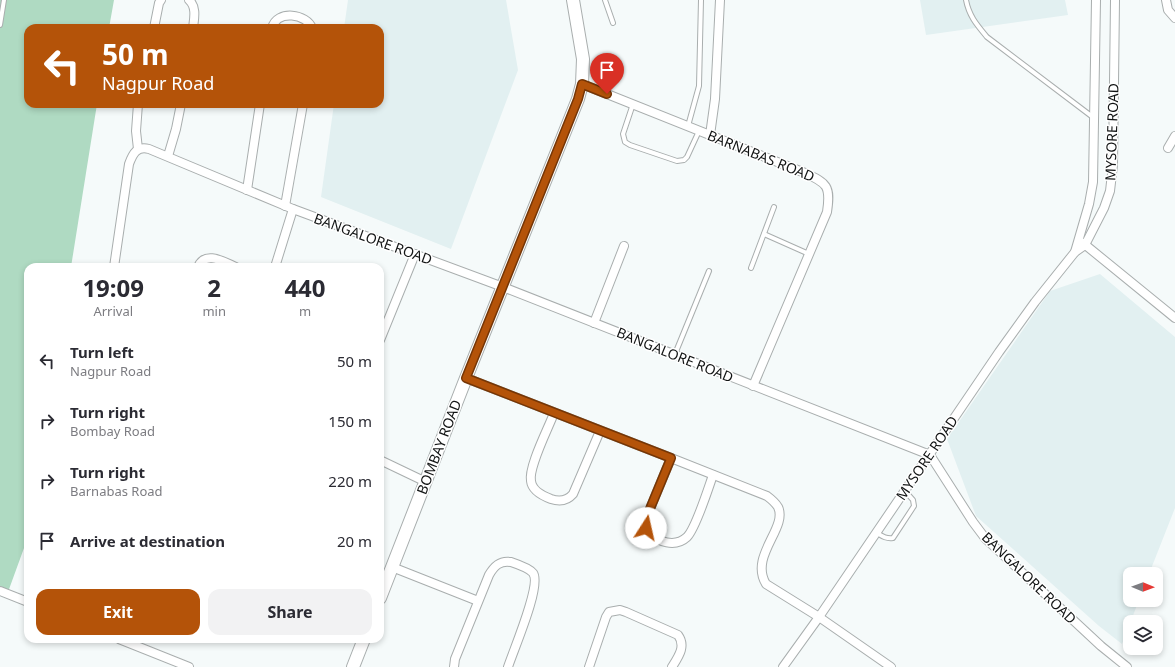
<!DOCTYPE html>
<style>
body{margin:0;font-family:"Noto Sans",sans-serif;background:#f2f2f3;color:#2b2b33;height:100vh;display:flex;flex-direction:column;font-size:15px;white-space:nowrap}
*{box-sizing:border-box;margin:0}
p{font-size:13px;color:#7c7c81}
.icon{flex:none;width:22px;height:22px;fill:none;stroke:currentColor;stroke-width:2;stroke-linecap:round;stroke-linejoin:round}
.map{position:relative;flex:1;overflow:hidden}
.sheet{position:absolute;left:24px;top:263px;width:360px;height:380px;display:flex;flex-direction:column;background:#fff;border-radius:12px;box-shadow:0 2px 6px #0003}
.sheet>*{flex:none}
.banner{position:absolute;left:24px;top:24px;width:360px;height:84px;border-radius:12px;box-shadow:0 2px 6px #0003;background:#b45309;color:#fff;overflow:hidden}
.needle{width:26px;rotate:91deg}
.buttons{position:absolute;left:1123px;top:567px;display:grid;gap:8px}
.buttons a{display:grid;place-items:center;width:40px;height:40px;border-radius:8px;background:#fff;box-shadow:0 2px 6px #0003;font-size:20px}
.pin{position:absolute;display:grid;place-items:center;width:34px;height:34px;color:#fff;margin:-41px -17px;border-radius:50% 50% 50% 0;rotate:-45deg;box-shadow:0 0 4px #0007}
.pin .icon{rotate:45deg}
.me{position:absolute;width:44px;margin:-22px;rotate:10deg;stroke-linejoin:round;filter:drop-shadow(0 0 3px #0008)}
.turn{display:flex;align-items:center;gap:14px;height:84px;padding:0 12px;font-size:18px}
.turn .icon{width:52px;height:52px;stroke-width:2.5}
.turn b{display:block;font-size:28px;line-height:34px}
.eta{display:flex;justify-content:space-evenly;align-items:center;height:68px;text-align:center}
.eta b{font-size:24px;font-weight:700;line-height:28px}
.action{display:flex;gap:8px;margin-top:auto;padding:8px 12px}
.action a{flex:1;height:46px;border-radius:12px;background:#b45309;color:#fff;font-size:16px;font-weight:700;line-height:46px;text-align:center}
.action a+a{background:#f2f2f3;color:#2b2b33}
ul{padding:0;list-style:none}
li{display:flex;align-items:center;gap:12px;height:60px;padding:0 12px}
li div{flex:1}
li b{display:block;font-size:15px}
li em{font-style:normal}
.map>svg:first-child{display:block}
.built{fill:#e2f0f1}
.green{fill:#afdac2}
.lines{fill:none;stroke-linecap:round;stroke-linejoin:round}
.lane-casing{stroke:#a9aeae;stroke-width:6}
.street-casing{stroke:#a9aeae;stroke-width:10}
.secondary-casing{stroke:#a9aeae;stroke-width:14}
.lane{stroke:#fff;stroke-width:4}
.street{stroke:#fff;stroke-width:8}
.secondary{stroke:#fff;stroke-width:12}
.route-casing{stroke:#753606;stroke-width:10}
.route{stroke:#b45309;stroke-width:7}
.labels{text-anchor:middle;stroke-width:3;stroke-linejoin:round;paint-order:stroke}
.street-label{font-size:14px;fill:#121414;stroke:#fff}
</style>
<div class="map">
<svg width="1175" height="667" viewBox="0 0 1175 667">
<rect width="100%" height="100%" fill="#f5fafa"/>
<g class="built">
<polygon points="348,0 506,0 518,70 451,249 321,197 334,104 380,104 380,28 344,28"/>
<polygon points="920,0 1065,0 1068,15 926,35"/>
<polygon points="1100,274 1175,337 1175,508 1149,574 1130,574 1130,600 1139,600 1122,644 1099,626 976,516 947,439 1050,291"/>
</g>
<polygon class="green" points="0,0 114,0 109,28 28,28 28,104 97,104 71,267 28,267 28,537 8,592 0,588"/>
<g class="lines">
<defs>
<g id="lane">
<polyline points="605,0 613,23"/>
<path d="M966 0C969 16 977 25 987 37L1094 118"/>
<polyline points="0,25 4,0"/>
<polyline points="633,104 623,134 625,142 630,145 677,161 684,160 687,157 699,131"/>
<polyline points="688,126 699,86 701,0"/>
<polyline points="764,234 809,254"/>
<polyline points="751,268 774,207"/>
<polyline points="675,354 709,271"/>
<path d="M877 533C882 536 886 539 893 538L914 506 913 500 905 491"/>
</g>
<g id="street">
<path d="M189 0C197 7 194 19 193 28"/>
<polyline points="1166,0 1168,10 1175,18"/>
<polyline points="154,28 159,3 161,0"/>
<path d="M272 28C277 9 307 14 312 28"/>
<path d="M582 84 805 173C827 183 831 186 827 212L753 386"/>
<polyline points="138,104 136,131 138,149"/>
<polyline points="710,135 715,99 720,0"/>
<polyline points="1168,148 1175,136"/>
<polyline points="168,156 176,129 181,104"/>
<polyline points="247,190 260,104"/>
<polyline points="285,206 303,104"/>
<polyline points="1083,243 1175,318"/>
<polyline points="1075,252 1089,204 1093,182 1096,0"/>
<path d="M114 267 129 164C133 153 137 146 149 149L293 209 503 287 930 455 973 522 985 538 1101 646 1127 667"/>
<path d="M198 267C205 250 224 262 236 267"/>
<polyline points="275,267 293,209"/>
<polyline points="594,323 624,246"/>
<polyline points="380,340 415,254"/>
<path d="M466 378 671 458 767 496C771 499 775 502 778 507 788 528 749 556 766 584L819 617 891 667"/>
<path d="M554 413C549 427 528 467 531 481 532 490 543 496 551 499 560 502 567 501 573 494L600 431"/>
<path d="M671 458 647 516 646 522 648 532C658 542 675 548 687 537 696 528 708 489 713 475"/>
<polyline points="380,460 426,482"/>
<polyline points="392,567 478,601"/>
<polyline points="0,591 28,602"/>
<polyline points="119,639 189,667"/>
<path d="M454 667 455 659 489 575C494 566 500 560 511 562 517 564 529 568 533 573 542 585 513 651 508 667"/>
<path d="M589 667 606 617 609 612 620 610 626 612 678 635C686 646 679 656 672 667"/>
<polyline points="783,667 819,617 999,352 1035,302 1075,252 1085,245 1104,208 1110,191 1113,165 1115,0"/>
</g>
<g id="secondary">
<polyline points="380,598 466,378 578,99 582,84 583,59 573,0"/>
<polyline points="353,667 364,639"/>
</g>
</defs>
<use href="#lane" class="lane-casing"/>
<use href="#street" class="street-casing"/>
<use href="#secondary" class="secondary-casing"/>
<use href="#lane" class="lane"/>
<use href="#street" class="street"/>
<use href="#secondary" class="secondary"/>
</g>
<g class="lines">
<defs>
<polyline id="route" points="607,94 582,84 578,99 466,378 671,458 647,516 646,528"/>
</defs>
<use href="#route" class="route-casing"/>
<use href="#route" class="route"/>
</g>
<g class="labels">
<g class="street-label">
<text transform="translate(1112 132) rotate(-88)" y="5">MYSORE ROAD</text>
<text transform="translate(761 156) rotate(22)" y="5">BARNABAS ROAD</text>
<text transform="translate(373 239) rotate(20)" y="5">BANGALORE ROAD</text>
<text transform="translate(675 355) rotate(22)" y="5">BANGALORE ROAD</text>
<text transform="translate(439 447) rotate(-69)" y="5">BOMBAY ROAD</text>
<text transform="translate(927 458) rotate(-56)" y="5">MYSORE ROAD</text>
<text transform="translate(1029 578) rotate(44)" y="5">BANGALORE ROAD</text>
</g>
</g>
</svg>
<div class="buttons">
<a><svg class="needle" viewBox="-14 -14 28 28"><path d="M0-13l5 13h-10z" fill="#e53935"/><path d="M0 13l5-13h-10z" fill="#7c7c81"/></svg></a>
<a><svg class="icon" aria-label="layers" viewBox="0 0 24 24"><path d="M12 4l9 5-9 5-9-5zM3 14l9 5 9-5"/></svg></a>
</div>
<div class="pin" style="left:607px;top:94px;background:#d93025"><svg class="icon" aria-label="arrive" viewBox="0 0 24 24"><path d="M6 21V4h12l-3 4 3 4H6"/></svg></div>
<svg class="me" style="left:646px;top:528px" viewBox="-20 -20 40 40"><circle r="19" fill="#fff"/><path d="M0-13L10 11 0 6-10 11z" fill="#b45309"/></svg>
<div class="banner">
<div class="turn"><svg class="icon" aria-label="left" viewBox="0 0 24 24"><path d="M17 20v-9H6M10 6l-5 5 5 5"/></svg><div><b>50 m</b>Nagpur Road</div></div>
</div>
<section class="sheet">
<div class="eta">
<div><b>19:09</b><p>Arrival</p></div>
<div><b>2</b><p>min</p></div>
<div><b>440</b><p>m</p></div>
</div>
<ul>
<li><svg class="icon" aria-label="left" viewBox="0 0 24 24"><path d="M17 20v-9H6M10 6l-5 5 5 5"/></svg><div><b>Turn left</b><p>Nagpur Road</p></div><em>50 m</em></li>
<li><svg class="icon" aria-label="right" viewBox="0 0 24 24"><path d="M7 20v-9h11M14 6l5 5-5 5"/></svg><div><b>Turn right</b><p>Bombay Road</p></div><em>150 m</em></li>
<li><svg class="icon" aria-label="right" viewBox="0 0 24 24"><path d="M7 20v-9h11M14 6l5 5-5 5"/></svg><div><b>Turn right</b><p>Barnabas Road</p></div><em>220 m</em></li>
<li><svg class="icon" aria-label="arrive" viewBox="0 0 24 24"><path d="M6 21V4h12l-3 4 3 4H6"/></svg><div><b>Arrive at destination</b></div><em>20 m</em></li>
</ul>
<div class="action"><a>Exit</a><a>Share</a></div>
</section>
</div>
